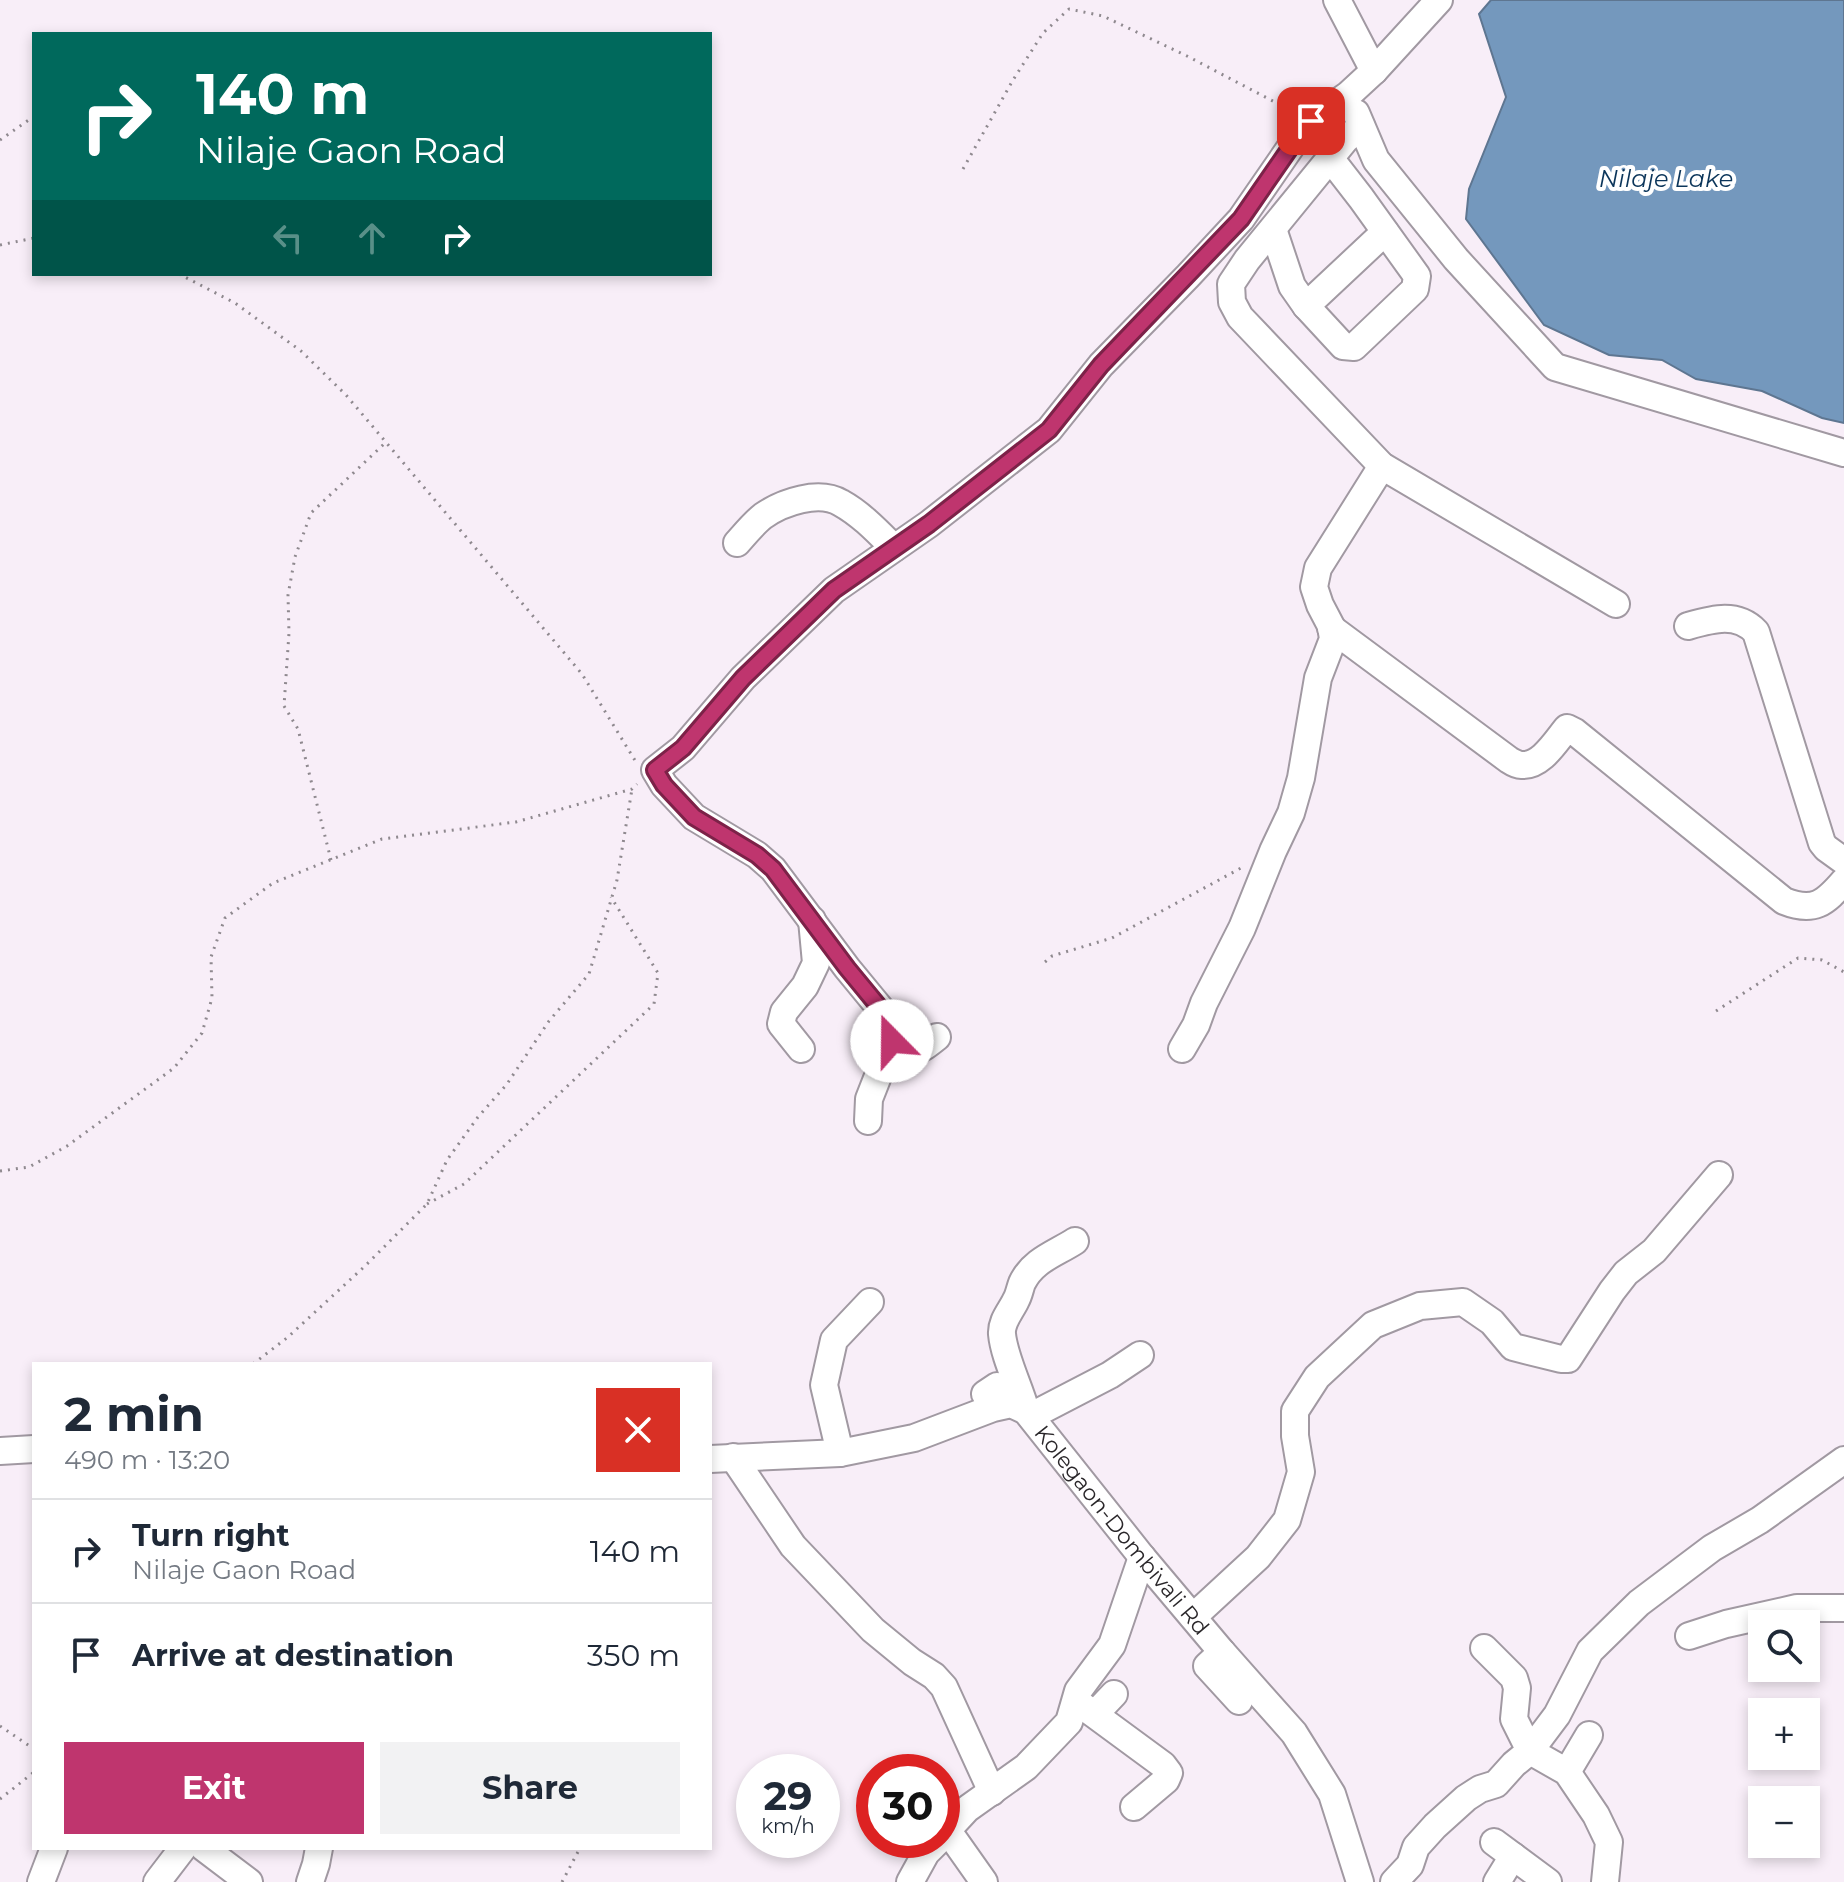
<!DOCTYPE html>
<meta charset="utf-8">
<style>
body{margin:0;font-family:Montserrat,sans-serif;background:#f2f2f3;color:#1f2937;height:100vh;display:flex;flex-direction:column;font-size:30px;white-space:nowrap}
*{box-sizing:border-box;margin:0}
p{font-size:26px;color:#747a83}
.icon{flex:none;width:44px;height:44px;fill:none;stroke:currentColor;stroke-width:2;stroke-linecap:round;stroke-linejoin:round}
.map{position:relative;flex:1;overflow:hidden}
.side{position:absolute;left:32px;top:1362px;width:680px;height:488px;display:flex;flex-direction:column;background:#fff;border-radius:0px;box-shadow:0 4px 12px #0003}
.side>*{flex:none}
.banner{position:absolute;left:32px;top:32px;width:680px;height:244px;border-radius:0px;box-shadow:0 4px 12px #0003;background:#00695c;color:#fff;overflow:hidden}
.tools{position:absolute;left:1748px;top:1610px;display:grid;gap:16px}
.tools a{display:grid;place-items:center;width:72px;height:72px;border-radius:0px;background:#fff;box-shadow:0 4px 12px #0003;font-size:40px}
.speed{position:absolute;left:736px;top:1754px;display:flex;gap:16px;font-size:40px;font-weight:700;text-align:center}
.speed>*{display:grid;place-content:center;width:104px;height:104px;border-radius:50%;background:#fff;box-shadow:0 4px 12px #0003;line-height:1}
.speed small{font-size:20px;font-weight:400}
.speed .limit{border:12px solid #d22;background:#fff;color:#111}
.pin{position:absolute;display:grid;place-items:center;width:68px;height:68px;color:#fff;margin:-34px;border-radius:16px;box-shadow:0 4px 12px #0006}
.me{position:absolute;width:88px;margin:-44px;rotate:338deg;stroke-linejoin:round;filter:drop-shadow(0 0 6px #0008)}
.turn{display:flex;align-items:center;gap:28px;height:168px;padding:0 32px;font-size:36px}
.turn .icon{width:104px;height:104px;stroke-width:2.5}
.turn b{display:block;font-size:56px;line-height:68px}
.lanes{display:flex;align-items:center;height:76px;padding:0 32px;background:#0003;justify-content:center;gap:40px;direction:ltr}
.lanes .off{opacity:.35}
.round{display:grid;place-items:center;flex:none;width:84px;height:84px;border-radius:0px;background:#f2f2f3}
.overview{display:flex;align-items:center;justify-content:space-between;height:136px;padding:0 32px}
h1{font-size:48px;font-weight:700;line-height:60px}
.button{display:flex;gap:16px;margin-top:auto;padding:16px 32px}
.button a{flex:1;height:92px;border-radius:0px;background:#bf356e;color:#fff;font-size:32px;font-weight:700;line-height:92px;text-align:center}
.button a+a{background:#f2f2f3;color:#1f2937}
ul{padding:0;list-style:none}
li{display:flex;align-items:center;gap:24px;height:104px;padding:0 32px;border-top:2px solid #e0e1e3}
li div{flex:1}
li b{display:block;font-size:30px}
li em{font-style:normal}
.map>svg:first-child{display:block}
.water{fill:#7498bd;stroke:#5e7691;stroke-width:2}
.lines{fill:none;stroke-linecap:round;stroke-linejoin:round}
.minor-casing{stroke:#a199a2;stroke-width:30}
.path{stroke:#8f898f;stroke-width:3;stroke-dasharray:2 6;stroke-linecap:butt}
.minor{stroke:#fff;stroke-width:26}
.route-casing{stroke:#7c2248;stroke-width:20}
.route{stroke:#bf356e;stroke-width:14}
.labels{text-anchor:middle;stroke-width:8;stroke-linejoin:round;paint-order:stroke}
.street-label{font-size:22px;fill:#2a272a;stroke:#fff}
.water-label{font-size:24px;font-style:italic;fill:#0b355a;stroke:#fff}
</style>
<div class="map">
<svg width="1844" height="1882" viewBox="0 0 1844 1882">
<rect width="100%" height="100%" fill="#f8eef8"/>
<polygon class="water" points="1491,0 1844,0 1844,423 1822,418 1762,391 1696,379 1662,360 1609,355 1544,325 1466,219 1469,189 1506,97 1479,14"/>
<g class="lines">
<defs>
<g id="minor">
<polyline points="1337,0 1374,71"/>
<polyline points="1356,113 1376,160 1456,259 1555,367 1844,453"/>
<polyline points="1361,126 1345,140 1247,260 1231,284 1232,302 1240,317 1382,466 1616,604"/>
<polyline points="1273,229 1292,286 1306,306 1343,346 1354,347 1415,289 1417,276 1361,198 1330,158"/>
<polyline points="1306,306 1385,232"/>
<path d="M737 543C745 534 754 523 763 516 783 502 819 490 841 503 861 514 878 532 894 548"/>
<path d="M1688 626C1713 619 1737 612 1756 632L1822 843 1826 848 1844 861"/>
<path d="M1331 628 1509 760C1512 762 1518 765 1521 765 1541 767 1556 741 1567 728L1575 732 1784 901C1814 913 1825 903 1844 881"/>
<path d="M892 1041C914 1055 917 1053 937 1037"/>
<polyline points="801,1049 781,1024 784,1012 805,986 816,963 812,920"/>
<polyline points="1182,1049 1196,1025 1204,1003 1242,928 1273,851 1291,813 1301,778 1318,678 1333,639 1331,626 1320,605 1314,587 1318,568 1382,466"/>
<polyline points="868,1121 869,1099 880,1071 892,1051 889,1019 847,968 773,869 757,855 694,817 664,785 655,770 683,748 743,678 834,590 929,524 1049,430 1101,365 1188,276 1241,219 1299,135 1311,121 1348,95 1374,71 1439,0"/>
<polyline points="985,1394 997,1386 1002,1387 1011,1404"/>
<path d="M1026 1411C1020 1388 1004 1357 1002 1334 1001 1321 1011 1311 1016 1300 1019 1295 1020 1288 1022 1283 1033 1260 1055 1254 1075 1241"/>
<polyline points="1031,1416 1110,1375 1140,1355"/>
<polyline points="0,1451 34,1449"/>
<polyline points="840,1453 824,1385 834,1340 870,1302"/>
<polyline points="733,1457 793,1546 873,1630 912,1662 934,1676 944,1687 992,1792"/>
<path id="s1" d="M710 1459 840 1453 914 1438 993 1408 1011 1404 1026 1411 1142 1557 1222 1652 1294 1733 1332 1794 1360 1882"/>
<polyline points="1193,1617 1258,1557 1287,1520 1301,1472 1295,1436 1295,1411 1317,1377 1373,1325 1420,1306 1463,1302 1492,1322 1513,1347 1561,1359 1568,1359 1612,1291 1626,1273 1654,1251 1719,1175"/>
<polyline points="1689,1636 1726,1624 1797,1608 1844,1608"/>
<polyline points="1222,1652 1207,1666 1239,1701"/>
<polyline points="1076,1701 1163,1765 1169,1773 1166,1780 1134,1807"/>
<polyline points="1095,1714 1114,1694"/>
<polyline points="1567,1772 1589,1735"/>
<polyline points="948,1831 984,1882"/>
<polyline points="942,1836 967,1809 1026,1767 1069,1722 1078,1691 1112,1645 1142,1557"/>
<polyline points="1494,1842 1548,1882"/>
<polyline points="204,1848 249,1882"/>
<polyline points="41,1882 54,1848"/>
<polyline points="157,1882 183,1848"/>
<polyline points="310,1882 316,1864 319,1848"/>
<polyline points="910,1882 926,1853 939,1840"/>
<polyline points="1394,1882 1410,1865 1416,1847 1435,1826 1466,1798 1480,1789 1496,1784 1514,1764 1530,1751 1514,1719 1517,1688 1514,1678 1484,1648"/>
<polyline points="1497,1882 1513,1856"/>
<polyline points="1605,1882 1609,1842 1596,1815 1567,1772 1530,1751 1557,1715 1590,1651 1639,1603 1712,1548 1760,1520 1844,1460"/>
</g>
</defs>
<use href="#minor" class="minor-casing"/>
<g class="path">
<polyline points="0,140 33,117"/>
<polyline points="963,169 1013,80 1043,33 1069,9 1103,16 1187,56 1290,110"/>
<polyline points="0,245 34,238"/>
<polyline points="179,274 235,303 301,351 346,395 582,674 636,762"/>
<polyline points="331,860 298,729 284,706 289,633 288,595 295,557 311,513 385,443"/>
<polyline points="1045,962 1052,956 1112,938 1241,868"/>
<polyline points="1716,1011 1798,958 1822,960 1844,972"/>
<polyline points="0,1171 29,1167 67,1146 174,1068 202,1033 212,998 211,957 225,918 273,883 382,839 516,822 632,789 637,784"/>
<polyline points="427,1204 464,1184 654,1004 658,973 611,897"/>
<polyline points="253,1364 288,1337 365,1266 427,1204 447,1160 478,1117 507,1084 549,1021 589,974 617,880 632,789"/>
<polyline points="0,1726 34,1749"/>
<polyline points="0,1799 34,1772"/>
<polyline points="562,1882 580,1848"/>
</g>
<use href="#minor" class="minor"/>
</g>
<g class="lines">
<defs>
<polyline id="route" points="892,1041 889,1019 847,968 773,869 757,855 694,817 664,785 655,770 683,748 743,678 834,590 929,524 1049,430 1101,365 1241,219 1299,135 1311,121"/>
</defs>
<use href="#route" class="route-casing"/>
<use href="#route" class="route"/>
</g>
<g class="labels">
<g class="street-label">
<text dy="8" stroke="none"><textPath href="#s1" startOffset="478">Kolegaon-Dombivali Rd</textPath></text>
</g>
<g class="water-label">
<text x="1666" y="187">Nilaje Lake</text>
</g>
</g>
</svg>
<div class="tools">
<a><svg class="icon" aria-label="search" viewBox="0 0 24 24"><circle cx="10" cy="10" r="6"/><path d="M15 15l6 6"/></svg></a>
<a>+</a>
<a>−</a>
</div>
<div class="speed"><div>29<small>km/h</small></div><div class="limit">30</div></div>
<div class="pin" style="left:1311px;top:121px;background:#d93025"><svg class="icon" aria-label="arrive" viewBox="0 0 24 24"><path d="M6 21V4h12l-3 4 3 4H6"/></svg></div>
<svg class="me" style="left:892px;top:1041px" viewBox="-20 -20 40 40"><circle r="19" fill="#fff"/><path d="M0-13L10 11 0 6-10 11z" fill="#bf356e"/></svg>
<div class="banner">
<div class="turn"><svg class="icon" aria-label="right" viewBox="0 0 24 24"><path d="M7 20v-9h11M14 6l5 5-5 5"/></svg><div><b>140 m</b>Nilaje Gaon Road</div></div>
<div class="lanes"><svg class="icon off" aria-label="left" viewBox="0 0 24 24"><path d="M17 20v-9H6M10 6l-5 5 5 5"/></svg><svg class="icon off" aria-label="ahead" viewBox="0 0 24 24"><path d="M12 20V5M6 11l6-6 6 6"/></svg><svg class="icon" aria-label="right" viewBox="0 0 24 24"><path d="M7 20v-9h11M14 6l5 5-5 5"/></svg></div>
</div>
<section class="side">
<div class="overview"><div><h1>2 min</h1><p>490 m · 13:20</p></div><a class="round" style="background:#d93025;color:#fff"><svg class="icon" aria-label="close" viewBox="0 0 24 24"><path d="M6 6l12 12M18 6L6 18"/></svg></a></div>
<ul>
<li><svg class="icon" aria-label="right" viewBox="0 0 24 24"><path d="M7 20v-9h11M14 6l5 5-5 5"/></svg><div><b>Turn right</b><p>Nilaje Gaon Road</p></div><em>140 m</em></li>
<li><svg class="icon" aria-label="arrive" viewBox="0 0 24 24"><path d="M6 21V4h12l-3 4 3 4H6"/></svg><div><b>Arrive at destination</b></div><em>350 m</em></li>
</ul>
<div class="button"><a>Exit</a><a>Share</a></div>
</section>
</div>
